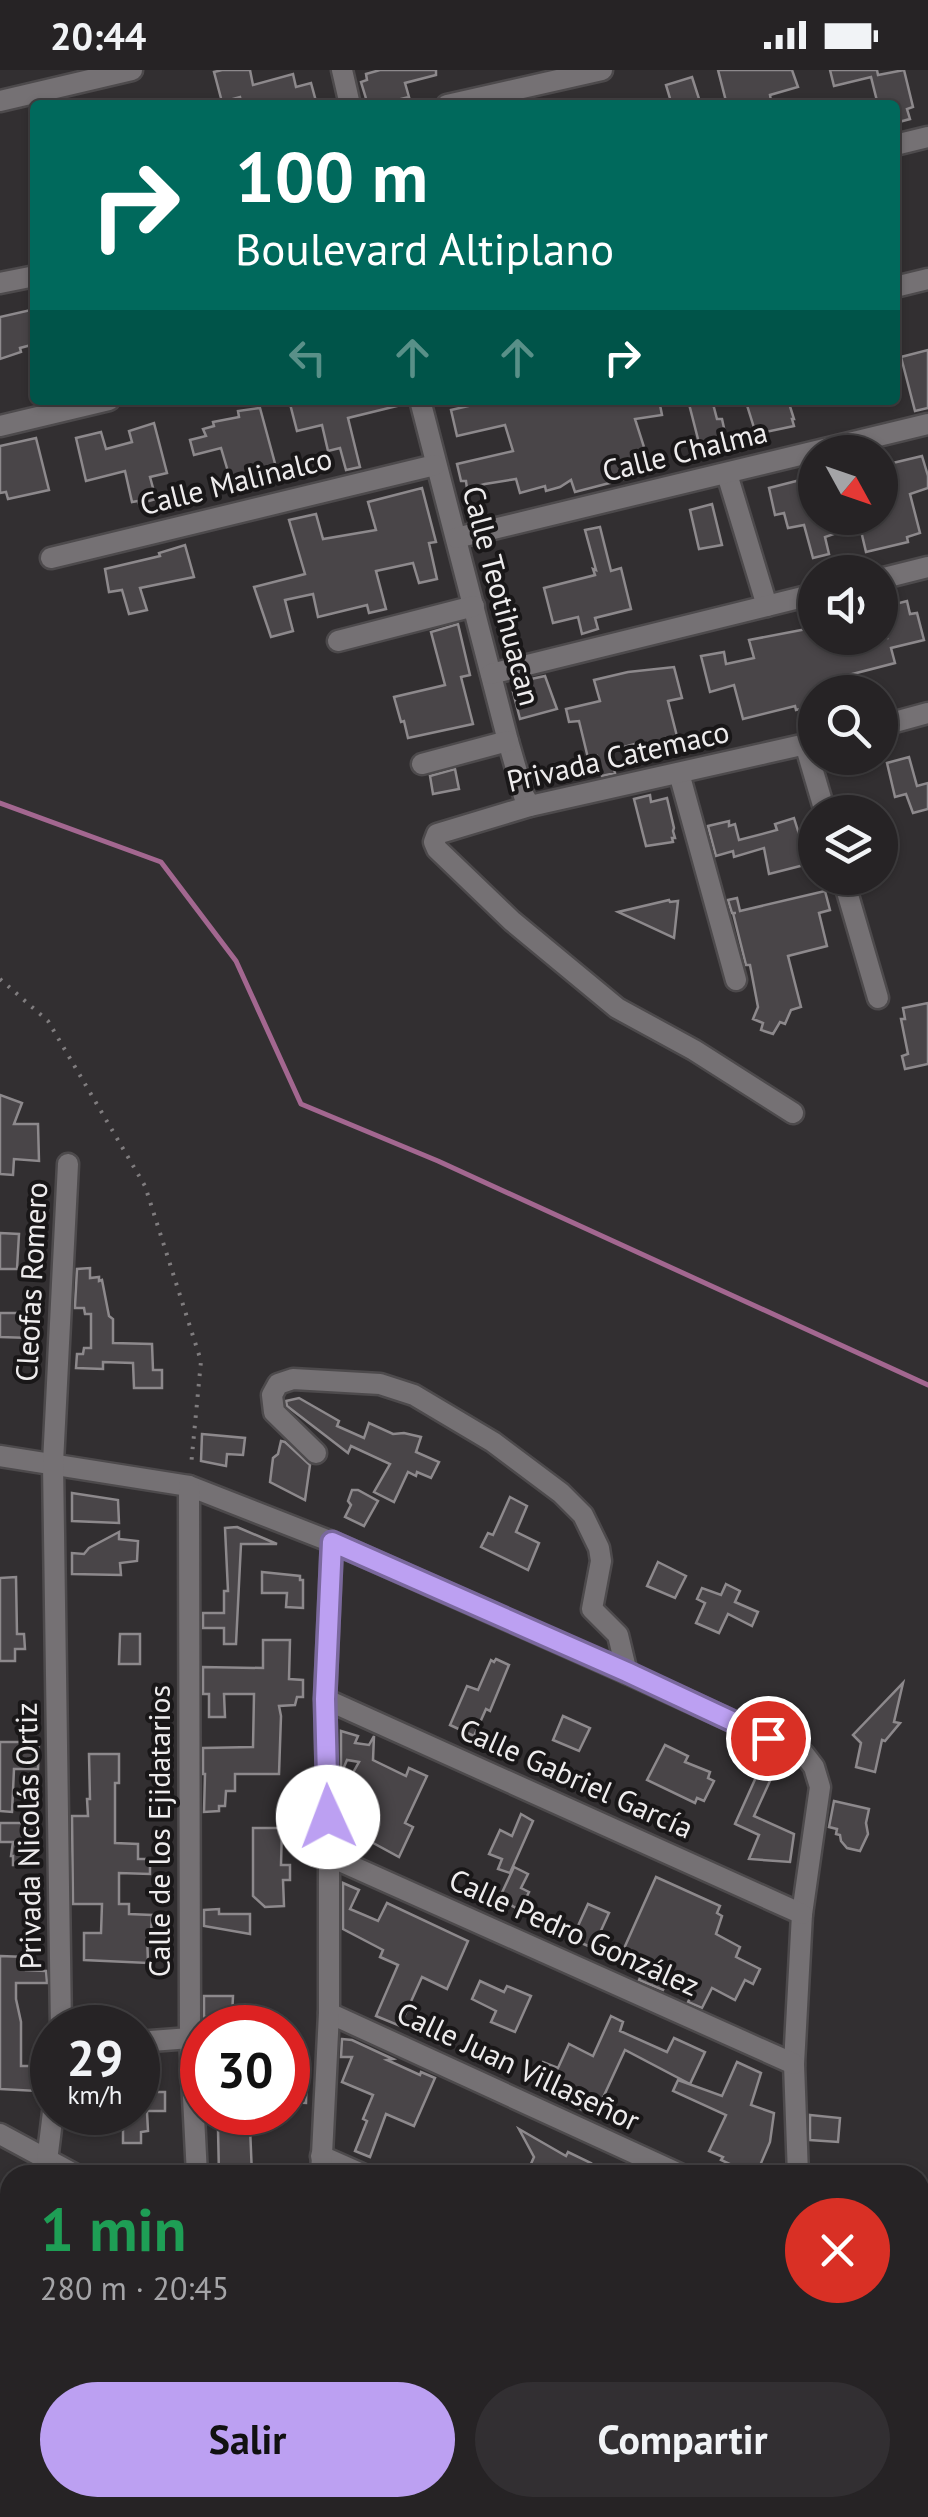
<!DOCTYPE html>
<html lang="es">
<meta charset="utf-8">
<style>
body{margin:0;font-family:"PT Sans",sans-serif;background:#322f32;color:#f1f3f6;height:100vh;display:flex;flex-direction:column;font-size:38px;white-space:nowrap}
*{box-sizing:border-box;margin:0}
p{font-size:32px;color:#a4a4a7}
.icon{flex:none;width:55px;height:55px;fill:none;stroke:currentColor;stroke-width:2;stroke-linecap:round;stroke-linejoin:round}
.map{position:relative;flex:1;overflow:hidden}
.panel{position:absolute;left:0px;top:2095px;width:930px;height:352px;display:flex;flex-direction:column;background:#262325;border-radius:30px 30px 0 0;box-shadow:0 2px 8px #0004,0 0 0 2px #424042}
.panel>*{flex:none}
.guide{position:absolute;left:30px;top:30px;width:870px;height:305px;border-radius:10px;box-shadow:0 2px 8px #0004,0 0 0 2px #424042;background:#00695c;color:#fff;overflow:hidden}
.needle{width:65px;rotate:130deg}
.fabs{position:absolute;left:798px;top:365px;display:grid;gap:20px}
.fabs a{display:grid;place-items:center;width:100px;height:100px;border-radius:50%;background:#262325;box-shadow:0 2px 8px #0004,0 0 0 2px #424042;font-size:50px}
.speed{position:absolute;left:30px;top:1935px;display:flex;gap:20px;font-size:50px;font-weight:700;text-align:center}
.speed>*{display:grid;place-content:center;width:130px;height:130px;border-radius:50%;background:#262325;box-shadow:0 2px 8px #0004,0 0 0 2px #424042;line-height:1}
.speed small{font-size:25px;font-weight:400}
.speed .limit{border:15px solid #d22;background:#fff;color:#111}
.pin{position:absolute;display:grid;place-items:center;width:85px;height:85px;color:#fff;margin:-42px;border:5px solid #fff;border-radius:50%;box-shadow:0 2px 10px #0007}
.me{position:absolute;width:110px;margin:-55px;rotate:358deg;stroke-linejoin:round;filter:drop-shadow(0 0 8px #0008)}
.turn{display:flex;align-items:center;gap:35px;height:210px;padding:0 40px;font-size:45px}
.turn .icon{width:130px;height:130px;stroke-width:2.5}
.turn b{display:block;font-size:70px;line-height:85px}
.lanes{display:flex;align-items:center;height:95px;padding:0 40px;background:#0003;justify-content:center;gap:50px;direction:ltr}
.lanes .off{opacity:.35}
.round{display:grid;place-items:center;flex:none;width:105px;height:105px;border-radius:52px;background:#322f32}
.headline{display:flex;align-items:center;justify-content:space-between;height:170px;padding:0 40px}
h1{font-size:60px;font-weight:600;line-height:75px;color:#1e9e55}
.action{display:flex;gap:20px;margin-top:auto;padding:20px 40px}
.action a{flex:1;height:115px;border-radius:60px;background:#bca0f2;color:#111;font-size:40px;font-weight:600;line-height:115px;text-align:center}
.action a+a{background:#322f32;color:#f1f3f6}
.status{display:flex;justify-content:space-between;align-items:center;height:70px;padding:0 50px;background:#262325;direction:ltr}
.status svg{height:28px;fill:currentColor}
.map>svg:first-child{display:block}
.lines{fill:none;stroke-linecap:round;stroke-linejoin:round}
.stream{stroke:#a36790;stroke-width:5}
.building{fill:#494548;stroke:#8d898c;stroke-width:2.5}
.minor-casing{stroke:#4d4a4c;stroke-width:25}
.path{stroke:#807d7f;stroke-width:4;stroke-dasharray:2.5 8;stroke-linecap:butt}
.minor{stroke:#757174;stroke-width:20}
.route-casing{stroke:#7a689d;stroke-width:25}
.route{stroke:#bca0f2;stroke-width:18}
.labels{text-anchor:middle;stroke-width:8;stroke-linejoin:round;paint-order:stroke}
.street-label{font-size:30px;fill:#eeeced;stroke:#191718}
</style>
<div class="status"><b>20:44</b><svg viewBox="0 0 49 12"><path d="M0 12V9h3v3zM5 12V6h3v6zM10 12V3h3v9zM15 12V0h3v12zM26 1h20v11H26zM47 4h2v5h-2z"/></svg></div>
<div class="map">
<svg width="928" height="2447" viewBox="0 0 928 2447">
<rect width="100%" height="100%" fill="#322f31"/>
<g class="lines">
<g class="stream">
<polyline points="0,733 161,792 236,891 301,1034 438,1091 928,1315"/>
<polyline points="0,2358 10,2360"/>
<polyline points="233,2438 256,2447"/>
</g>
</g>
<g class="building">
<polygon points="222,0 250,0 253,15 293,4 296,17 311,13 317,35 242,35 240,27 222,32 214,2"/>
<polygon points="380,0 436,0 436,5 405,13 409,27 377,35 368,35 361,12 367,10 366,4"/>
<polygon points="718,0 792,0 798,17 770,25 771,31 756,35 755,31 727,35"/>
<polygon points="830,0 877,0 878,5 904,0 913,37 907,39 910,49 895,53 895,35 878,35 871,7 834,16"/>
<polygon points="692,7 701,35 672,35 666,15"/>
<polygon points="35,239 35,274 20,278 21,282 0,289 0,247"/>
<polygon points="928,280 928,338 915,341 901,287"/>
<polygon points="289,330 401,330 401,335 348,348 360,397 346,400 340,378 328,381 322,355 297,361"/>
<polygon points="494,330 659,330 662,345 635,349 652,402 575,422 571,410 560,417 546,421 545,416 520,423 516,409 485,414 467,419 466,411 461,411 457,394 513,381 505,355 457,366 451,340"/>
<polygon points="688,330 712,330 717,349 722,349 726,367 721,368 725,378 708,382 704,372 699,373"/>
<polygon points="757,330 788,330 794,349 792,349 794,356 756,364 746,332"/>
<polygon points="260,338 280,412 255,419 253,413 246,415 241,412 232,415 221,378 194,385 190,370 206,366 203,359 214,356 213,352 239,347 238,341"/>
<polygon points="154,353 167,403 150,407 156,429 139,434 138,431 132,432 125,401 86,411 76,368 101,362 106,379 132,372 129,361"/>
<polygon points="36,368 49,420 8,429 6,422 0,423 0,376"/>
<polygon points="922,386 928,406 928,418 910,424 920,463 907,467 908,472 866,482 858,448 880,448 880,441 884,440 880,425 880,396"/>
<polygon points="804,409 812,431 815,430 815,448 818,448 820,451 830,449 834,464 825,467 829,484 813,488 804,455 788,458 784,443 775,445 769,418"/>
<polygon points="422,418 436,472 429,473 437,509 419,513 413,493 376,501 386,539 369,543 367,535 318,547 313,524 285,530 293,561 271,567 254,517 305,504 289,450 316,444 323,469 376,460 368,432"/>
<polygon points="712,434 722,475 699,479 690,440"/>
<polygon points="600,457 611,501 621,498 631,539 595,548 598,559 582,564 578,547 553,553 544,518 595,505 593,499 596,500 585,460"/>
<polygon points="185,475 194,507 140,518 147,540 129,544 122,520 109,522 105,499 160,486 159,483"/>
<polygon points="907,531 910,544 917,543 924,570 891,578 895,593 841,607 842,611 816,617 818,622 815,622 815,635 796,640 795,636 743,649 734,615 710,622 701,586 724,582 726,594 754,588 749,570 812,558 815,568 887,568 880,538"/>
<polygon points="458,554 470,605 461,607 473,654 408,668 404,651 401,652 394,627 445,615 431,562"/>
<polygon points="674,597 682,628 668,631 681,682 643,691 638,673 609,681 615,703 602,706 597,686 588,688 579,651 569,652 566,639 600,631 594,610 628,602"/>
<polygon points="545,606 557,639 520,649 513,622 518,620 517,612"/>
<polygon points="909,687 917,716 928,713 928,739 913,743 906,724 895,727 887,693"/>
<polygon points="455,699 459,719 433,724 430,706"/>
<polygon points="650,725 651,732 667,728 674,758 673,761 675,768 672,768 673,772 646,776 634,729"/>
<polygon points="794,748 804,780 808,779 812,793 769,804 764,778 734,787 733,781 716,786 708,756 729,751 729,756 735,754 739,770 777,760 775,754"/>
<polygon points="825,821 830,840 819,843 827,876 788,886 801,937 791,940 785,954 780,952 773,964 761,960 763,953 753,949 758,937 750,895 746,895 733,843 736,843 732,843 728,830 737,828 740,841"/>
<polygon points="669,830 670,832 678,831 674,868 618,842"/>
<polygon points="928,933 928,994 905,999 902,986 908,984 901,949 905,949 903,938"/>
<polygon points="0,1025 22,1033 14,1054 38,1054 39,1091 14,1089 13,1105 0,1104"/>
<polygon points="0,1163 19,1164 17,1199 0,1199"/>
<polygon points="90,1198 90,1208 99,1207 99,1211 102,1210 109,1246 113,1249 113,1273 152,1274 153,1300 162,1300 162,1318 134,1318 133,1293 103,1292 103,1299 76,1298 77,1284 83,1284 84,1278 91,1278 91,1244 85,1244 84,1238 75,1238 75,1236 77,1199"/>
<polygon points="0,1243 30,1243 30,1268 0,1267"/>
<polygon points="299,1328 339,1351 337,1356 364,1368 369,1353 393,1364 404,1363 421,1367 416,1382 439,1392 431,1408 417,1402 416,1406 408,1402 394,1432 374,1422 390,1394 351,1376 348,1383 287,1336 286,1331"/>
<polygon points="202,1364 245,1368 243,1385 227,1384 226,1396 201,1391"/>
<polygon points="281,1371 285,1372 310,1395 305,1430 270,1412 273,1388 278,1384"/>
<polygon points="352,1420 358,1420 378,1431 364,1456 345,1447 351,1435 348,1431"/>
<polygon points="72,1423 118,1430 119,1453 72,1451"/>
<polygon points="510,1427 527,1436 516,1462 539,1473 528,1500 481,1477 488,1463 493,1465"/>
<polygon points="237,1457 277,1474 241,1474 236,1574 224,1574 224,1558 203,1558 203,1543 224,1543 224,1521 228,1521 225,1458"/>
<polygon points="119,1462 119,1469 138,1471 137,1491 120,1493 121,1505 72,1504 72,1483 84,1484 89,1478"/>
<polygon points="658,1492 686,1506 675,1528 647,1516"/>
<polygon points="262,1502 300,1506 300,1510 303,1510 303,1538 286,1537 287,1523 262,1523"/>
<polygon points="16,1507 17,1564 24,1564 25,1579 15,1579 15,1591 0,1591 0,1508"/>
<polygon points="726,1514 740,1521 735,1532 758,1542 752,1556 728,1544 719,1563 696,1553 705,1533 697,1529 702,1518 721,1525"/>
<polygon points="120,1564 140,1564 140,1594 119,1594"/>
<polygon points="263,1570 290,1570 289,1609 303,1610 303,1627 297,1627 295,1635 279,1636 281,1646 279,1704 235,1704 235,1721 226,1721 225,1736 219,1736 219,1741 204,1742 205,1704 203,1704 203,1678 253,1677 254,1624 224,1624 225,1647 209,1647 209,1624 203,1624 203,1597 263,1598"/>
<polygon points="496,1589 509,1595 490,1641 486,1639 474,1666 450,1655 467,1616 478,1620 491,1590 494,1592"/>
<polygon points="903,1613 894,1652 900,1653 885,1671 882,1670 875,1702 856,1697 861,1673 853,1665"/>
<polygon points="563,1646 590,1658 579,1681 553,1670"/>
<polygon points="341,1661 358,1666 355,1673 369,1675 374,1666 373,1690 406,1706 409,1698 427,1706 405,1753 413,1757 399,1787 342,1756 341,1724 359,1692 347,1690 341,1704"/>
<polygon points="0,1672 39,1672 38,1699 14,1699 12,1742 0,1741"/>
<polygon points="665,1675 688,1686 685,1692 710,1702 708,1708 714,1711 704,1731 697,1728 695,1733 647,1710"/>
<polygon points="89,1684 119,1684 119,1713 115,1713 115,1773 138,1774 138,1789 150,1789 150,1804 119,1803 119,1834 129,1834 129,1844 152,1845 151,1863 147,1863 148,1893 84,1890 84,1863 101,1863 102,1834 73,1834 72,1746 88,1746 87,1729 90,1729"/>
<polygon points="761,1696 774,1702 754,1746 794,1764 790,1792 749,1789 759,1765 735,1754"/>
<polygon points="834,1731 869,1739 866,1753 868,1764 860,1781 847,1778 841,1771 840,1765 836,1764 837,1759 829,1757"/>
<polygon points="521,1744 533,1751 510,1803 498,1799 502,1789 489,1784 500,1760 512,1766"/>
<polygon points="0,1753 36,1753 34,1796 13,1795 13,1786 11,1786 13,1772 0,1772"/>
<polygon points="253,1758 282,1758 281,1795 290,1795 290,1810 283,1810 284,1836 265,1837 253,1826"/>
<polygon points="514,1797 528,1804 521,1818 529,1822 520,1840 499,1829"/>
<polygon points="656,1807 720,1836 717,1843 722,1846 716,1864 740,1877 736,1887 760,1899 753,1914 745,1910 735,1930 712,1918 702,1938 688,1932 696,1915 671,1903 663,1920 639,1910 646,1894 622,1883"/>
<polygon points="343,1813 359,1820 350,1839 378,1851 387,1833 468,1871 447,1919 422,1907 400,1956 376,1946 398,1895 380,1887 383,1880 343,1859"/>
<polygon points="588,1834 609,1843 593,1878 572,1869"/>
<polygon points="219,1839 219,1844 250,1844 250,1864 204,1856 204,1840"/>
<polygon points="0,1886 26,1887 26,1900 46,1901 47,1913 16,1913 16,1929 21,1952 21,1996 37,1996 37,2021 0,2019"/>
<polygon points="480,1911 504,1922 507,1916 531,1926 515,1962 491,1952 496,1941 472,1929"/>
<polygon points="204,1926 233,1926 232,1947 204,1947"/>
<polygon points="611,1946 623,1952 620,1961 667,1982 674,1968 705,1982 690,2014 625,1980 601,2032 590,2027 584,2041 533,2015 543,1992 558,1998 569,1974 593,1986"/>
<polygon points="342,1969 352,1970 393,1989 387,1990 420,2005 421,2002 435,2008 414,2056 386,2044 370,2087 355,2081 367,2051 363,2049 373,2025 342,2012 352,1987 341,1987"/>
<polygon points="737,1992 761,2003 751,2035 774,2043 770,2072 756,2105 739,2105 727,2100 730,2094 721,2090 723,2087 709,2081 726,2045 673,2021 678,2010 722,2026"/>
<polygon points="307,1999 306,2033 288,2032 288,2000"/>
<rect x="138" y="2022" width="27" height="19"/>
<polygon points="131,2042 147,2042 148,2061 141,2062 141,2073 123,2073 123,2046 131,2046"/>
<polygon points="810,2045 840,2048 838,2072 810,2070"/>
<polygon points="232,2057 250,2057 252,2105 219,2105 218,2059"/>
<polygon points="519,2059 566,2086 568,2082 591,2093 586,2105 526,2105 534,2087"/>
</g>
<g class="lines">
<defs>
<g id="minor">
<polyline points="342,0 350,35"/>
<polyline points="0,31 132,0"/>
<polyline points="447,35 602,0"/>
<polyline points="895,75 928,67"/>
<polyline points="0,213 35,206"/>
<polyline points="895,217 928,209"/>
<polyline points="420,330 508,671 524,726 530,736"/>
<polyline points="0,356 109,330"/>
<polyline points="727,404 767,536"/>
<polyline points="456,468 928,354"/>
<polyline points="51,488 435,395"/>
<polyline points="880,509 928,497"/>
<polyline points="338,571 474,536"/>
<polyline points="491,604 815,524"/>
<polyline points="880,656 928,643"/>
<polyline points="805,674 825,742"/>
<polyline points="422,694 508,671"/>
<polyline points="679,703 736,910"/>
<polyline points="843,808 878,928"/>
<polyline points="793,1043 694,980 617,938 512,851 437,779 434,772 437,764 530,736 815,672"/>
<polyline points="316,1383 274,1342 272,1325 278,1314 293,1309 380,1314 414,1325 493,1372 561,1423 583,1445 599,1478 601,1491 592,1539 618,1565 627,1603"/>
<polyline points="0,1386 189,1416 332,1472 627,1603 804,1684 814,1697 820,1717 802,1844 794,1994 798,2105"/>
<polyline points="189,1416 190,1968 197,2105"/>
<polyline points="325,1629 802,1844"/>
<polyline points="329,1786 794,1994"/>
<polyline points="329,1943 682,2105"/>
<polyline points="61,1958 53,1393 68,1094"/>
<polyline points="138,1972 190,1968"/>
<polyline points="0,2064 76,2105"/>
<polyline points="321,2086 364,2105"/>
<polyline points="47,2091 53,2042"/>
<polyline points="321,2105 329,1943 329,1786 325,1629 332,1472"/>
<polyline points="751,2438 762,2443 778,2442 783,2438"/>
</g>
</defs>
<use href="#minor" class="minor-casing"/>
<polyline class="path" points="0,909 48,951 145,1116 201,1291 191,1396"/>
<use href="#minor" class="minor"/>
</g>
<g class="lines">
<defs>
<polyline id="route" points="328,1747 325,1629 332,1472 627,1602 768,1668"/>
</defs>
<use href="#route" class="route-casing"/>
<use href="#route" class="route"/>
</g>
<g class="labels">
<g class="street-label">
<text transform="translate(685 382) rotate(-14)" y="10">Calle Chalma</text>
<text transform="translate(236 412) rotate(-14)" y="10">Calle Malinalco</text>
<text transform="translate(501 526) rotate(75)" y="10">Calle Teotihuacan</text>
<text transform="translate(618 687) rotate(-13)" y="10">Privada Catemaco</text>
<text transform="translate(32 1212) rotate(-87)" y="10">Cleofas Romero</text>
<text transform="translate(576 1709) rotate(24)" y="10">Calle Gabriel García</text>
<text transform="translate(160 1761) rotate(-90)" y="10">Calle de los Ejidatarios</text>
<text transform="translate(29 1766) rotate(-91)" y="10">Privada Nicolás Ortiz</text>
<text transform="translate(574 1863) rotate(24)" y="10">Calle Pedro González</text>
<text transform="translate(518 1997) rotate(25)" y="10">Calle Juan Villaseñor</text>
</g>
</g>
</svg>
<div class="fabs">
<a><svg class="needle" viewBox="-14 -14 28 28"><path d="M0-13l5 13h-10z" fill="#e53935"/><path d="M0 13l5-13h-10z" fill="#a4a4a7"/></svg></a>
<a><svg class="icon" aria-label="sound" viewBox="0 0 24 24"><path d="M4 9h4l5-4v14l-5-4H4zM17 9q2 3 0 6"/></svg></a>
<a><svg class="icon" aria-label="search" viewBox="0 0 24 24"><circle cx="10" cy="10" r="6"/><path d="M15 15l6 6"/></svg></a>
<a><svg class="icon" aria-label="layers" viewBox="0 0 24 24"><path d="M12 4l9 5-9 5-9-5zM3 14l9 5 9-5"/></svg></a>
</div>
<div class="speed"><div>29<small>km/h</small></div><div class="limit">30</div></div>
<div class="pin" style="left:768px;top:1668px;background:#d93025"><svg class="icon" aria-label="arrive" viewBox="0 0 24 24"><path d="M6 21V4h12l-3 4 3 4H6"/></svg></div>
<svg class="me" style="left:328px;top:1747px" viewBox="-20 -20 40 40"><circle r="19" fill="#fff"/><path d="M0-13L10 11 0 6-10 11z" fill="#bca0f2"/></svg>
<div class="guide">
<div class="turn"><svg class="icon" aria-label="right" viewBox="0 0 24 24"><path d="M7 20v-9h11M14 6l5 5-5 5"/></svg><div><b>100 m</b>Boulevard Altiplano</div></div>
<div class="lanes"><svg class="icon off" aria-label="left" viewBox="0 0 24 24"><path d="M17 20v-9H6M10 6l-5 5 5 5"/></svg><svg class="icon off" aria-label="ahead" viewBox="0 0 24 24"><path d="M12 20V5M6 11l6-6 6 6"/></svg><svg class="icon off" aria-label="ahead" viewBox="0 0 24 24"><path d="M12 20V5M6 11l6-6 6 6"/></svg><svg class="icon" aria-label="right" viewBox="0 0 24 24"><path d="M7 20v-9h11M14 6l5 5-5 5"/></svg></div>
</div>
<section class="panel">
<div class="headline"><div><h1>1 min</h1><p>280 m · 20:45</p></div><a class="round" style="background:#d93025;color:#fff"><svg class="icon" aria-label="close" viewBox="0 0 24 24"><path d="M6 6l12 12M18 6L6 18"/></svg></a></div>
<div class="action"><a>Salir</a><a>Compartir</a></div>
</section>
</div>
